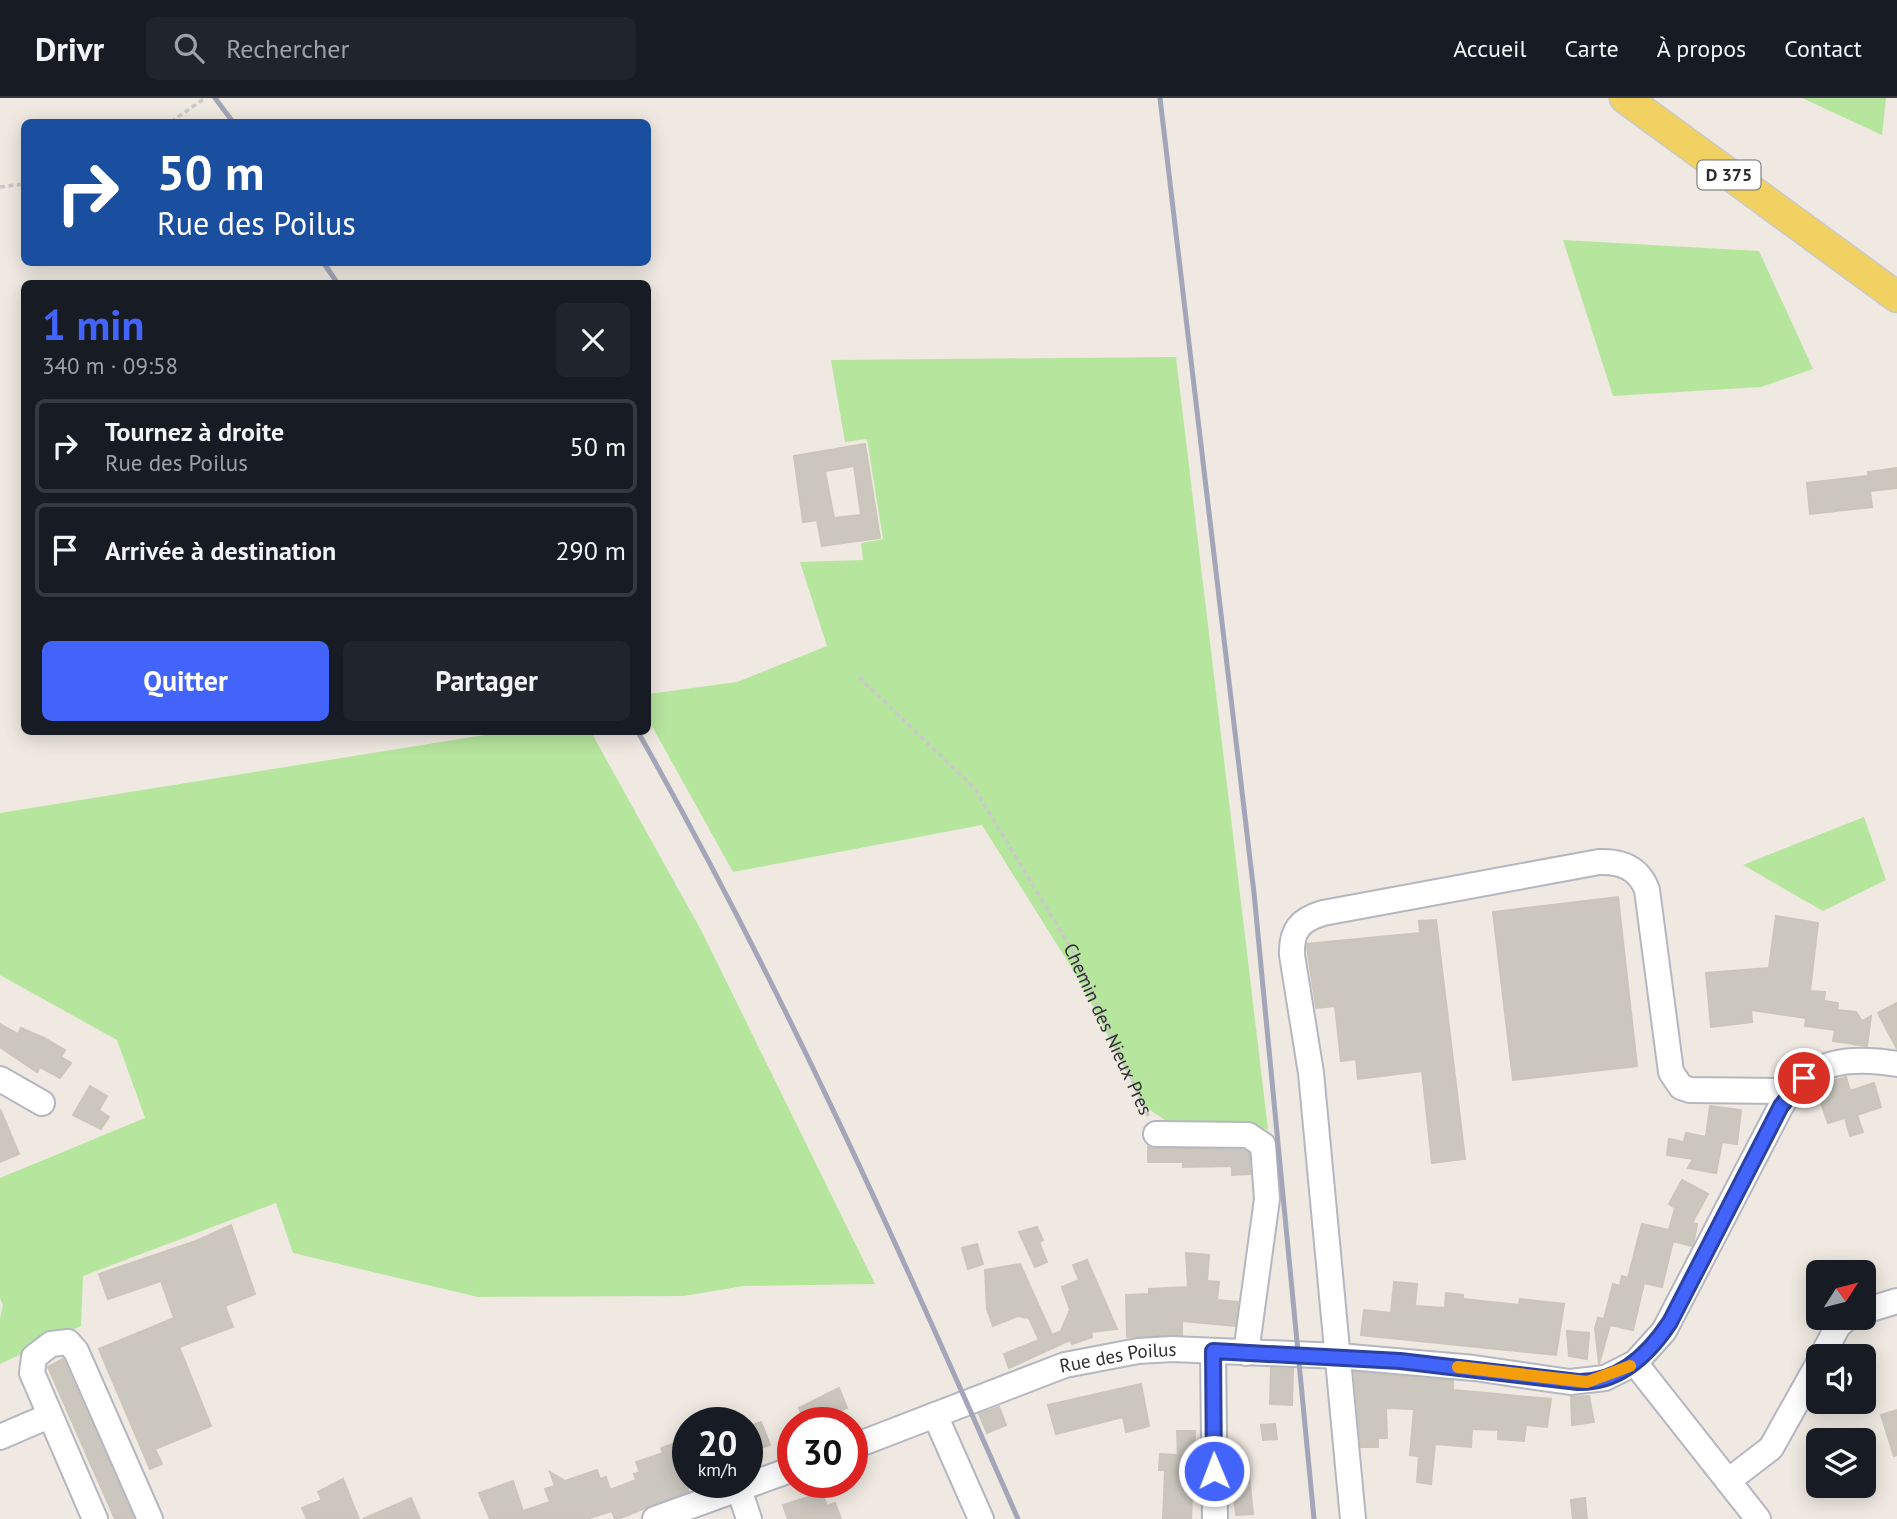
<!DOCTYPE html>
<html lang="fr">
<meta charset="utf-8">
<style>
body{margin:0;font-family:"PT Sans",sans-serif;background:#20242c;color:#f1f3f6;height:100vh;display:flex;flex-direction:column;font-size:26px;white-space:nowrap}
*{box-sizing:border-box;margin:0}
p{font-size:23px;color:#9ea1a6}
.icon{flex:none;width:38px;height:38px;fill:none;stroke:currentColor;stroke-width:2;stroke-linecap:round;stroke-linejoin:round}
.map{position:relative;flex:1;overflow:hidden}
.details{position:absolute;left:21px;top:182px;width:630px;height:455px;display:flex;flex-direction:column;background:#171b24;border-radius:10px;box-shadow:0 4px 18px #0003}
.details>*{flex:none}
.top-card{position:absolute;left:21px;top:21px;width:630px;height:147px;border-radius:10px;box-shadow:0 4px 18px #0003;background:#1a4fa0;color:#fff;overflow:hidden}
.needle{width:46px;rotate:54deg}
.fabs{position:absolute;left:1806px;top:1162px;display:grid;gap:14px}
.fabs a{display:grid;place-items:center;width:70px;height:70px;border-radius:10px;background:#171b24;box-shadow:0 4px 18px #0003;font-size:35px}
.speed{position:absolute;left:672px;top:1309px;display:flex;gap:14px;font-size:35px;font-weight:700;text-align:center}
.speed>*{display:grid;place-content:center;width:91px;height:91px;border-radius:50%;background:#171b24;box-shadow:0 4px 18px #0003;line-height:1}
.speed small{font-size:18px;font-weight:400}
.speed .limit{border:10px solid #d22;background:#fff;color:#111}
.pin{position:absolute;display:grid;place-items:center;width:60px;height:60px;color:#fff;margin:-30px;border:4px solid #fff;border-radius:50%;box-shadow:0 2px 7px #0007}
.me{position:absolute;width:77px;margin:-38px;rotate:359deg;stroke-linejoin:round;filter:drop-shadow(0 0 5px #0008)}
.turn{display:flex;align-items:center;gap:24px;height:147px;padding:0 21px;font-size:32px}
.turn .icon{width:91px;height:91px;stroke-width:2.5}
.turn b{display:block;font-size:49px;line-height:60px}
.round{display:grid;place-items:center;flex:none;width:74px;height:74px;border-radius:10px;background:#20242c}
.head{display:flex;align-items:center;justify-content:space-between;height:119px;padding:0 21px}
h1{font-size:42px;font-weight:700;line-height:52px;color:#4264fb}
.action{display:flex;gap:14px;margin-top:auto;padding:14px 21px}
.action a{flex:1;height:80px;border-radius:10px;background:#4264fb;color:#fff;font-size:28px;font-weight:700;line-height:80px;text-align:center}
.action a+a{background:#20242c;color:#f1f3f6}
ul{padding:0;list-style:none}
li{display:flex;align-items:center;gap:21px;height:94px;margin:0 14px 10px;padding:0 7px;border:4px solid #363941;border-radius:10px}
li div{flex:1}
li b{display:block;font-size:26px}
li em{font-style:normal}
header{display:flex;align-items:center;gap:42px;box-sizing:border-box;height:98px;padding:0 35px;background:#171b24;border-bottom:2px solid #363941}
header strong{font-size:33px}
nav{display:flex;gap:38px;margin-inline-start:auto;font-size:24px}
.search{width:490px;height:63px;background:#20242c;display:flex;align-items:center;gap:18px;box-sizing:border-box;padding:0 24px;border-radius:10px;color:#9ea1a6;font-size:26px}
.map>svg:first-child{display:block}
.green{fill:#b6e59e}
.building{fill:#cbc7bf;stroke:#cbc5ba;stroke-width:2;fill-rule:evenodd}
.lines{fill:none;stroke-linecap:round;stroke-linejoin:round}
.minor-casing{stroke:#b4b7c1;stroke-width:28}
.major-casing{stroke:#c9c9c9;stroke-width:33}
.path{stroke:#c9c9c9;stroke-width:3.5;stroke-dasharray:5 3.5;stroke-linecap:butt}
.minor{stroke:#fff;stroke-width:24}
.major{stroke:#f2d163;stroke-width:30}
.rail{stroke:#a3a6b8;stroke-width:5}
.route-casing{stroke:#2b41a3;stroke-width:18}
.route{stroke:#4264fb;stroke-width:12}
.slow{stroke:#f59e0b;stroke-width:12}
.labels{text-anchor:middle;stroke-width:6;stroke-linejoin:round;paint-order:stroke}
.shield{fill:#fff;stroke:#6d6d6d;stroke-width:2}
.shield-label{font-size:18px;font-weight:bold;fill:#2e2e2e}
.street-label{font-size:19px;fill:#2e2e2e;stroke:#fff}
</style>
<header>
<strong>Drivr</strong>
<div class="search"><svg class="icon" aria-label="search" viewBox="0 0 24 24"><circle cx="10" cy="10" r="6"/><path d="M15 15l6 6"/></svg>Rechercher</div>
<nav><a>Accueil</a><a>Carte</a><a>À propos</a><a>Contact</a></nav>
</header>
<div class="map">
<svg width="1897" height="1421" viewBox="0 0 1897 1421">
<rect width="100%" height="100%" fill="#efe9e1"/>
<g class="green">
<polygon points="1802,0 1886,0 1882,37"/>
<polygon points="1563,142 1759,153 1813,271 1761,289 1613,298"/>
<polygon points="1176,259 1268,1031 1168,1024 1144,1008 1078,880 982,727 733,774 648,621 648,596 737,584 827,548 800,464 863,462 861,445 883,441 867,341 845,344 831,262"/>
<polygon points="503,634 591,634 702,834 875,1186 743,1188 684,1198 478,1199 293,1155 276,1105 83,1178 81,1228 0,1266 0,1220 3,1207 0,1200 0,1080 145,1020 117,942 0,877 0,715"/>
<polygon points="1864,719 1886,782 1823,813 1743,767"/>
</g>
<g class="building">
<path d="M865 346 880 440 822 448 817 422 803 424 794 358ZM854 368 861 417 834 420 825 373Z"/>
<polygon points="1897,370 1897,390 1870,393 1872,409 1810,416 1807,385 1868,378 1868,374"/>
<polygon points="1618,799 1637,968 1513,982 1493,814"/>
<polygon points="1776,818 1818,825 1810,893 1825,894 1824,903 1838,905 1837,912 1856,914 1862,923 1871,918 1867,948 1833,943 1835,932 1805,928 1806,920 1751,912 1752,924 1711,929 1706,875 1769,870"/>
<polygon points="1436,822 1465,1061 1432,1065 1422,973 1358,981 1356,961 1341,963 1335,908 1316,910 1307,849 1307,846 1420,835 1419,823"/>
<polygon points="1897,905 1897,951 1878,915"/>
<polygon points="0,926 18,936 21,930 44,940 65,952 61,959 71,965 60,980 40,969 37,974 0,949"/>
<polygon points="1846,979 1850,993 1874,985 1881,1009 1857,1017 1863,1034 1850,1038 1845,1020 1828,1025 1820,1002 1798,1010 1823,986"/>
<polygon points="90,988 107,998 99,1012 109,1019 101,1031 73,1017"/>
<polygon points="1710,1008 1741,1012 1737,1046 1722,1044 1716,1075 1688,1070 1693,1061 1667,1057 1669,1041 1684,1044 1686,1035 1706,1039"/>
<polygon points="0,1011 19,1056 0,1064"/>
<polygon points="1148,1049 1243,1052 1249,1055 1250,1076 1232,1077 1232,1068 1183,1069 1183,1064 1148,1064"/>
<polygon points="1682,1082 1708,1096 1692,1125 1697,1126 1694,1143 1692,1148 1673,1143 1662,1189 1644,1185 1633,1232 1610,1227 1599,1266 1595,1230 1598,1220 1604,1221 1613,1186 1620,1188 1622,1178 1628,1180 1642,1126 1669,1132 1675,1110 1669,1106"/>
<polygon points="231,1127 255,1196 225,1208 233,1229 179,1249 211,1328 155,1351 162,1366 150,1371 99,1251 174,1220 161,1183 108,1201 99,1176 196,1143"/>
<polygon points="1037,1129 1043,1142 1039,1144 1047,1164 1035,1169 1019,1134"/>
<polygon points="977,1146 983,1166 968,1171 962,1150"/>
<polygon points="1186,1155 1209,1157 1207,1183 1219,1184 1217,1202 1238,1204 1235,1228 1182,1223 1182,1237 1127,1239 1126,1197 1149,1196 1149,1191 1188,1189"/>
<polygon points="1087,1162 1117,1231 1091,1234 1092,1239 1072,1246 1070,1242 1009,1270 1004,1256 1039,1242 1029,1220 1018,1218 993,1228 987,1211 985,1172 1020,1166 1052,1237 1061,1233 1070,1212 1062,1189 1079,1182 1073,1167"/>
<polygon points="1394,1184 1417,1186 1415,1208 1445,1210 1446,1195 1463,1197 1463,1201 1519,1207 1520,1201 1564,1206 1556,1257 1361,1237 1364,1212 1391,1215"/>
<polygon points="1567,1233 1589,1235 1587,1261 1569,1258"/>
<polygon points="63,1261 134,1421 115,1421 48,1269"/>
<polygon points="1271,1270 1293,1271 1292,1307 1270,1306"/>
<polygon points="1354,1274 1453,1283 1453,1292 1551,1301 1547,1329 1526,1327 1524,1343 1498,1341 1498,1332 1472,1331 1471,1349 1435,1346 1431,1386 1417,1384 1419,1358 1410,1357 1414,1311 1386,1310 1387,1340 1378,1340 1378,1349 1361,1349"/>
<polygon points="1141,1286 1149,1328 1126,1334 1123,1319 1056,1336 1048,1307"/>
<polygon points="839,1290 847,1310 821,1320 823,1325 805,1325 799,1310"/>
<polygon points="1589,1298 1594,1324 1572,1327 1571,1299"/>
<polygon points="999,1309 1006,1327 987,1335 979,1316"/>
<polygon points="1897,1312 1897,1357 1894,1358 1881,1317"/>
<polygon points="761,1324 770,1347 747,1355 747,1329"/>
<polygon points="1275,1326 1277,1341 1263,1342 1261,1327"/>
<polygon points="1177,1333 1195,1333 1191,1421 1163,1421 1165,1372 1159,1372 1160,1356 1178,1357"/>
<polygon points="681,1343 688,1361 688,1393 618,1421 615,1421 612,1413 587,1421 490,1421 479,1395 513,1383 523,1413 550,1404 545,1391 555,1388 550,1374 565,1383 597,1372 600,1381 606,1379 610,1392 636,1382 634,1376 640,1374 636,1364 663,1355 661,1350"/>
<polygon points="1249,1376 1253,1416 1236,1417 1232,1378"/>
<polygon points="343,1381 359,1421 307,1421 302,1410 322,1402 318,1394"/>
<polygon points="822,1395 827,1408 835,1405 841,1421 788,1421 783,1407"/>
<polygon points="411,1400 420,1421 363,1421"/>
<polygon points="1585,1400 1587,1421 1573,1421 1571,1402"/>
</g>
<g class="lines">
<defs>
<g id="minor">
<polyline points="0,981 42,1005"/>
<polyline points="1156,1036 1248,1037 1263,1047 1267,1101 1246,1255"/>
<polyline points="1864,1213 1897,1203"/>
<polyline points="1213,1253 1215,1421"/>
<polyline points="1822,1258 1838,1228 1847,1220"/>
<polyline points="1635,1265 1758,1421"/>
<polyline points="935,1317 981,1421"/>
<polyline points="0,1339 49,1318"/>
<path id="s2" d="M852 1349 1065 1267 1138 1253 1172 1251 1339 1258 1474 1270 1570 1284 1605 1280 1635 1265 1664 1233 1781 1008C1807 962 1849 958 1897 966"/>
<polyline points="1728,1383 1771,1350 1818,1266"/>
<polyline points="739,1391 749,1421"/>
<polyline points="95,1421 32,1275 34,1259 51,1246 68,1244 76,1253 150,1421"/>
<polyline points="655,1421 793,1371"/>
<path d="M1353 1421 1311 975 1292 857C1291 832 1300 822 1323 815L1599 764C1621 763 1639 770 1647 792L1671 974 1681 989 1690 992 1791 993"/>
</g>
<polyline id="major" points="1625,0 1897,199"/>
</defs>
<use href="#minor" class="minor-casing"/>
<use href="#major" class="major-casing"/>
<g class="path">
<polyline points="171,24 205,0"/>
<polyline points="0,89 24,86"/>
<path id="s1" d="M859 579 975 691 1072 852 1149 1019"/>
</g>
<use href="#minor" class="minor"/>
<use href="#major" class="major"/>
<g class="rail">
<polyline points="215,0 233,24"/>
<polyline points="1160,0 1254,795 1314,1421"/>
<polyline points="323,164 338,186"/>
<path d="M638 634C782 888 901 1154 1018 1421"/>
</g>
</g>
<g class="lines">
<defs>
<path id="route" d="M1214 1373 1213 1253 1400 1263 1578 1284C1619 1285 1649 1256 1670 1224L1781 1008 1804 980"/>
</defs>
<use href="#route" class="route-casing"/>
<use href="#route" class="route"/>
<polyline class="slow" points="1458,1269 1587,1284 1630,1268"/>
</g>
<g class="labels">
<rect class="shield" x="1697.5" y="62.5" width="63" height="29" rx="5"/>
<g class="shield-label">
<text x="1729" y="83">D 375</text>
</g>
<g class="street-label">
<text dy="7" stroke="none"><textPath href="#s1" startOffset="436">Chemin des Nieux Pres</textPath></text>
<text dy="7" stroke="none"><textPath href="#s2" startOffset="282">Rue des Poilus</textPath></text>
</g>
</g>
</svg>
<div class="fabs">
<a><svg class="needle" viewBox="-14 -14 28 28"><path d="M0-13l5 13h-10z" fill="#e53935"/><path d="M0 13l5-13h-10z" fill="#9ea1a6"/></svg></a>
<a><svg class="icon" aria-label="sound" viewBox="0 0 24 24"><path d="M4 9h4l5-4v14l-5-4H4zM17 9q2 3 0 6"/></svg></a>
<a><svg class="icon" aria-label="layers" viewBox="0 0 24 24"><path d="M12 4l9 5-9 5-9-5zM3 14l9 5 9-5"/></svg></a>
</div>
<div class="speed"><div>20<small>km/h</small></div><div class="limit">30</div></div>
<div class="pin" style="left:1804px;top:980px;background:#d93025"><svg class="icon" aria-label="arrive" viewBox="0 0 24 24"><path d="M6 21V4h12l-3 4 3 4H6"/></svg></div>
<svg class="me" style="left:1214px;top:1373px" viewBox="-20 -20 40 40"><circle r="17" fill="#4264fb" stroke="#fff" stroke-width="3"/><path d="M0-11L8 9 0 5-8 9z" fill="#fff"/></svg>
<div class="top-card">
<div class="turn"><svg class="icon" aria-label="right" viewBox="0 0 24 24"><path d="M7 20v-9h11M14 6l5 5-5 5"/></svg><div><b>50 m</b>Rue des Poilus</div></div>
</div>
<section class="details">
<div class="head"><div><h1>1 min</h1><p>340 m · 09:58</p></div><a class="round"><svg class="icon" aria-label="close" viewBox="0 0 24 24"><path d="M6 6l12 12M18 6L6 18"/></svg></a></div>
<ul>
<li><svg class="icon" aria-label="right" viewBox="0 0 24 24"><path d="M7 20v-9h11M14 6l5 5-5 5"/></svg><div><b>Tournez à droite</b><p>Rue des Poilus</p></div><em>50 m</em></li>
<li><svg class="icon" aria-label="arrive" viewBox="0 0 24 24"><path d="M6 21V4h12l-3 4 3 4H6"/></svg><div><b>Arrivée à destination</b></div><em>290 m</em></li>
</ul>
<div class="action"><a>Quitter</a><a>Partager</a></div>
</section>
</div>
